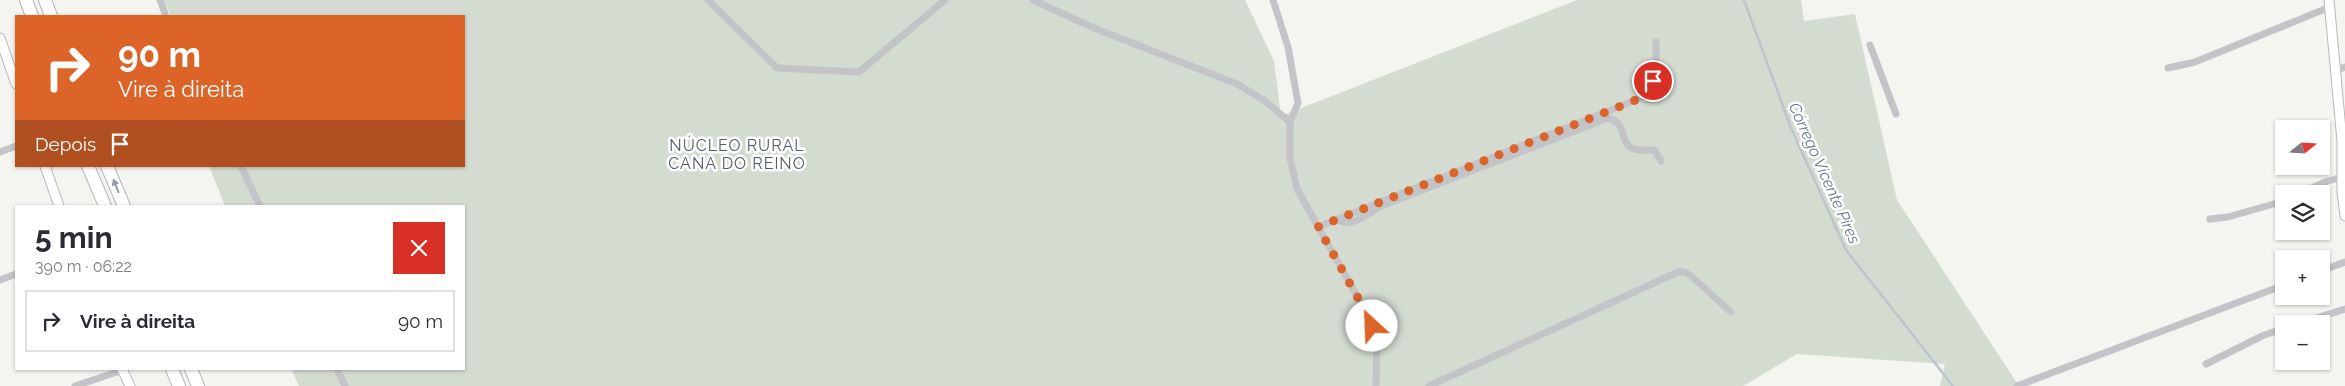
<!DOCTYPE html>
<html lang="pt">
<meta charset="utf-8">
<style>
body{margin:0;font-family:Raleway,sans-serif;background:#f7f7f7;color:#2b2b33;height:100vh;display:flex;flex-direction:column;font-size:19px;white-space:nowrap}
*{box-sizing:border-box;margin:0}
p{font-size:16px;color:#7c7c81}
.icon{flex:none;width:28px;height:28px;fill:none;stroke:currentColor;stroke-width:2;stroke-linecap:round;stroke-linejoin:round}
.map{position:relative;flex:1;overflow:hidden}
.drawer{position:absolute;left:15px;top:205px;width:450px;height:165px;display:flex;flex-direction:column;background:#fff;border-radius:0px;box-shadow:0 1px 4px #0004}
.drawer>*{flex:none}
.hud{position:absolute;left:15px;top:15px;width:450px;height:152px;border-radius:0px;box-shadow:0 1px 4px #0004;background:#dc6428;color:#fff;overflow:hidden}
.needle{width:32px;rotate:72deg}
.buttons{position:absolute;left:2275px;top:120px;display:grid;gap:10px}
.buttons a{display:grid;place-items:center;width:55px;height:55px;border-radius:0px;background:#fff;box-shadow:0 1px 4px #0004;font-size:25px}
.pin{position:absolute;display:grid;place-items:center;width:42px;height:42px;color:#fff;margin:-21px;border:2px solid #fff;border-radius:50%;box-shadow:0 1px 5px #0007}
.me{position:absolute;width:55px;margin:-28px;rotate:335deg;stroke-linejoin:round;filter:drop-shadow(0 0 4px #0008)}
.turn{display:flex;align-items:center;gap:18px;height:105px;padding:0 20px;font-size:22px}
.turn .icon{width:65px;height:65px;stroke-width:2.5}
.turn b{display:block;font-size:35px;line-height:42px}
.then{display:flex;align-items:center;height:48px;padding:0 20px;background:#0003;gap:10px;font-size:19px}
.round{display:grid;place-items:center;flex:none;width:52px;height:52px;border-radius:0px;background:#f7f7f7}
.summary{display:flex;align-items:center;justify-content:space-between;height:85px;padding:0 20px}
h1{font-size:30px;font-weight:700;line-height:38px}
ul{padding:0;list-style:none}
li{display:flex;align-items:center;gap:15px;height:62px;margin:0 10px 8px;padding:0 10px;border:2px solid #e1e1e2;border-radius:0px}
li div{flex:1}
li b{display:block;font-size:19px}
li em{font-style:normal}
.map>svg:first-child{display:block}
.green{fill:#d4dbd1}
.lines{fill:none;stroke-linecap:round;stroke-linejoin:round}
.stream{stroke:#bdc5cb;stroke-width:2.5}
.secondary-casing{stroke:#b4b8bc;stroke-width:11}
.highway-casing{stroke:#b4b7ba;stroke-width:14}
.street{stroke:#c2c4c8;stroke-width:7}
.secondary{stroke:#fff;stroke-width:9}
.highway{stroke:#fff;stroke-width:12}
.oneway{fill:#929ca6}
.route{stroke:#dc6428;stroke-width:9;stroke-dasharray:0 16.2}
.labels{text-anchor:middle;stroke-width:5;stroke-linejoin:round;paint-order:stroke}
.neighbourhood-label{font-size:16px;letter-spacing:1px;fill:#525b66;stroke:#fff}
.water-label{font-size:16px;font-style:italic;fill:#647985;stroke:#fff}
</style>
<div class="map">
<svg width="2345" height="386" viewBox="0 0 2345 386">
<rect width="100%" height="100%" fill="#f4f4f0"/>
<polygon class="green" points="164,0 1245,0 1274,61 1281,116 1577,0 1801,0 1804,21 1855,14 1897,200 2019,386 1940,386 1945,364 1797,354 1743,386 299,386 291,369 464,369 464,206 225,206 209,166 464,166 464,16 171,16"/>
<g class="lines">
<polyline class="stream" points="1744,0 1791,128 1846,250 1953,386"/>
<defs>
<g id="secondary">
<polyline points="2329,0 2342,141 2342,192 2345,216"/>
<polyline points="0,38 16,84"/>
<polyline points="45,166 59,206"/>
<polyline points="122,369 130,386"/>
</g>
<g id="highway">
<polyline points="26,0 32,16"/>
<polyline points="45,0 51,16"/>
<polyline points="88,166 105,206"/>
<polyline points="107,166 124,206"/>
<polyline points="172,369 179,386"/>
<polyline points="191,369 198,386"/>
</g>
</defs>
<use href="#secondary" class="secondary-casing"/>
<use href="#highway" class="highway-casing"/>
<g class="street">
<polyline points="160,0 166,16"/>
<polyline points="708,0 777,68 859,72 945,0"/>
<polyline points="1033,0 1094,28 1237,84 1265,101 1290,122"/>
<polyline points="1273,0 1288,47 1298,103 1290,122 1290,158 1297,189 1367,314 1377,339 1376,386"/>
<polyline points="1870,45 1896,114"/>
<polyline points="2168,68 2195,62 2330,7"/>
<polyline points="2335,71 2345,67"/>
<polyline points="0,152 16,146"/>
<polyline points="241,166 260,206"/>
<polyline points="2299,194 2325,182 2342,177"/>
<polyline points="2210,219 2228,217 2284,201"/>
<path d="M1338 220C1352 228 1368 214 1379 207L1608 118C1628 122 1619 145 1634 149 1640 151 1648 150 1654 150L1661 161"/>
<path d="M1318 227 1636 100C1659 87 1656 66 1656 42"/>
<polyline points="2321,271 2345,262"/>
<polyline points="0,280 16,274"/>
<polyline points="2297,324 2345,309"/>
<polyline points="2206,364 2262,336 2284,328"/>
<polyline points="337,369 345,386"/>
<polyline points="75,386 123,370"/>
<polyline points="1429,386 1678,272 1684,272 1691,276 1731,312"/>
<polyline points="2017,386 2284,285"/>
</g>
<use href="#secondary" class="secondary"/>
<use href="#highway" class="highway"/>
</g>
<defs><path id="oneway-solid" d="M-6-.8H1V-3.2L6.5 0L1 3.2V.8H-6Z" transform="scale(1.25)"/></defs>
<use class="oneway" href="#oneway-solid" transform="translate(116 186) rotate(-112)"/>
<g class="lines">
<polyline class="route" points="1372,326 1367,314 1318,227 1636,100 1647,94 1653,81"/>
</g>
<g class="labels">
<g class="neighbourhood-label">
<text x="737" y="151">NÚCLEO RURAL<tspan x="737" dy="18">CANA DO REINO</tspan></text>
</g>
<g class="water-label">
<text transform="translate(1825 173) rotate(66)" y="6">Córrego Vicente Pires</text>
</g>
</g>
</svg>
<div class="buttons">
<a><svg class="needle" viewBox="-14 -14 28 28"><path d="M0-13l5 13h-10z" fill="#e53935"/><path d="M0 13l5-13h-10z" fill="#7c7c81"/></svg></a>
<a><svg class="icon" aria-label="layers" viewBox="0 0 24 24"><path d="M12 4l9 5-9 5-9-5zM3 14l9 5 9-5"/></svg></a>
<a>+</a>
<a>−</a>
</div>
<div class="pin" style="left:1653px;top:81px;background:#d93025"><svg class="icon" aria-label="arrive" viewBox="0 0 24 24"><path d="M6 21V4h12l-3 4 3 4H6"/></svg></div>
<svg class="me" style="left:1372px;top:326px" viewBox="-20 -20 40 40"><circle r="19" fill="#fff"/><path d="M0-13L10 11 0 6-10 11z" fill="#dc6428"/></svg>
<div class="hud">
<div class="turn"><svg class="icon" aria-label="right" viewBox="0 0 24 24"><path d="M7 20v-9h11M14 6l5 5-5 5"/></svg><div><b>90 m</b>Vire à direita</div></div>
<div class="then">Depois<svg class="icon" aria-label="arrive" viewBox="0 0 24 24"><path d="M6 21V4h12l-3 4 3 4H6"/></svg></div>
</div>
<section class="drawer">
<div class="summary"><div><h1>5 min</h1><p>390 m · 06:22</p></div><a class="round" style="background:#d93025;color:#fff"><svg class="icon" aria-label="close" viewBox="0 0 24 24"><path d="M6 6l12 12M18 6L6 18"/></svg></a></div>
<ul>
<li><svg class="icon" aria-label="right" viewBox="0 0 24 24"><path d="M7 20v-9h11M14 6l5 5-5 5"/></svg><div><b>Vire à direita</b></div><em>90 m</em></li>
</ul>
</section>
</div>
